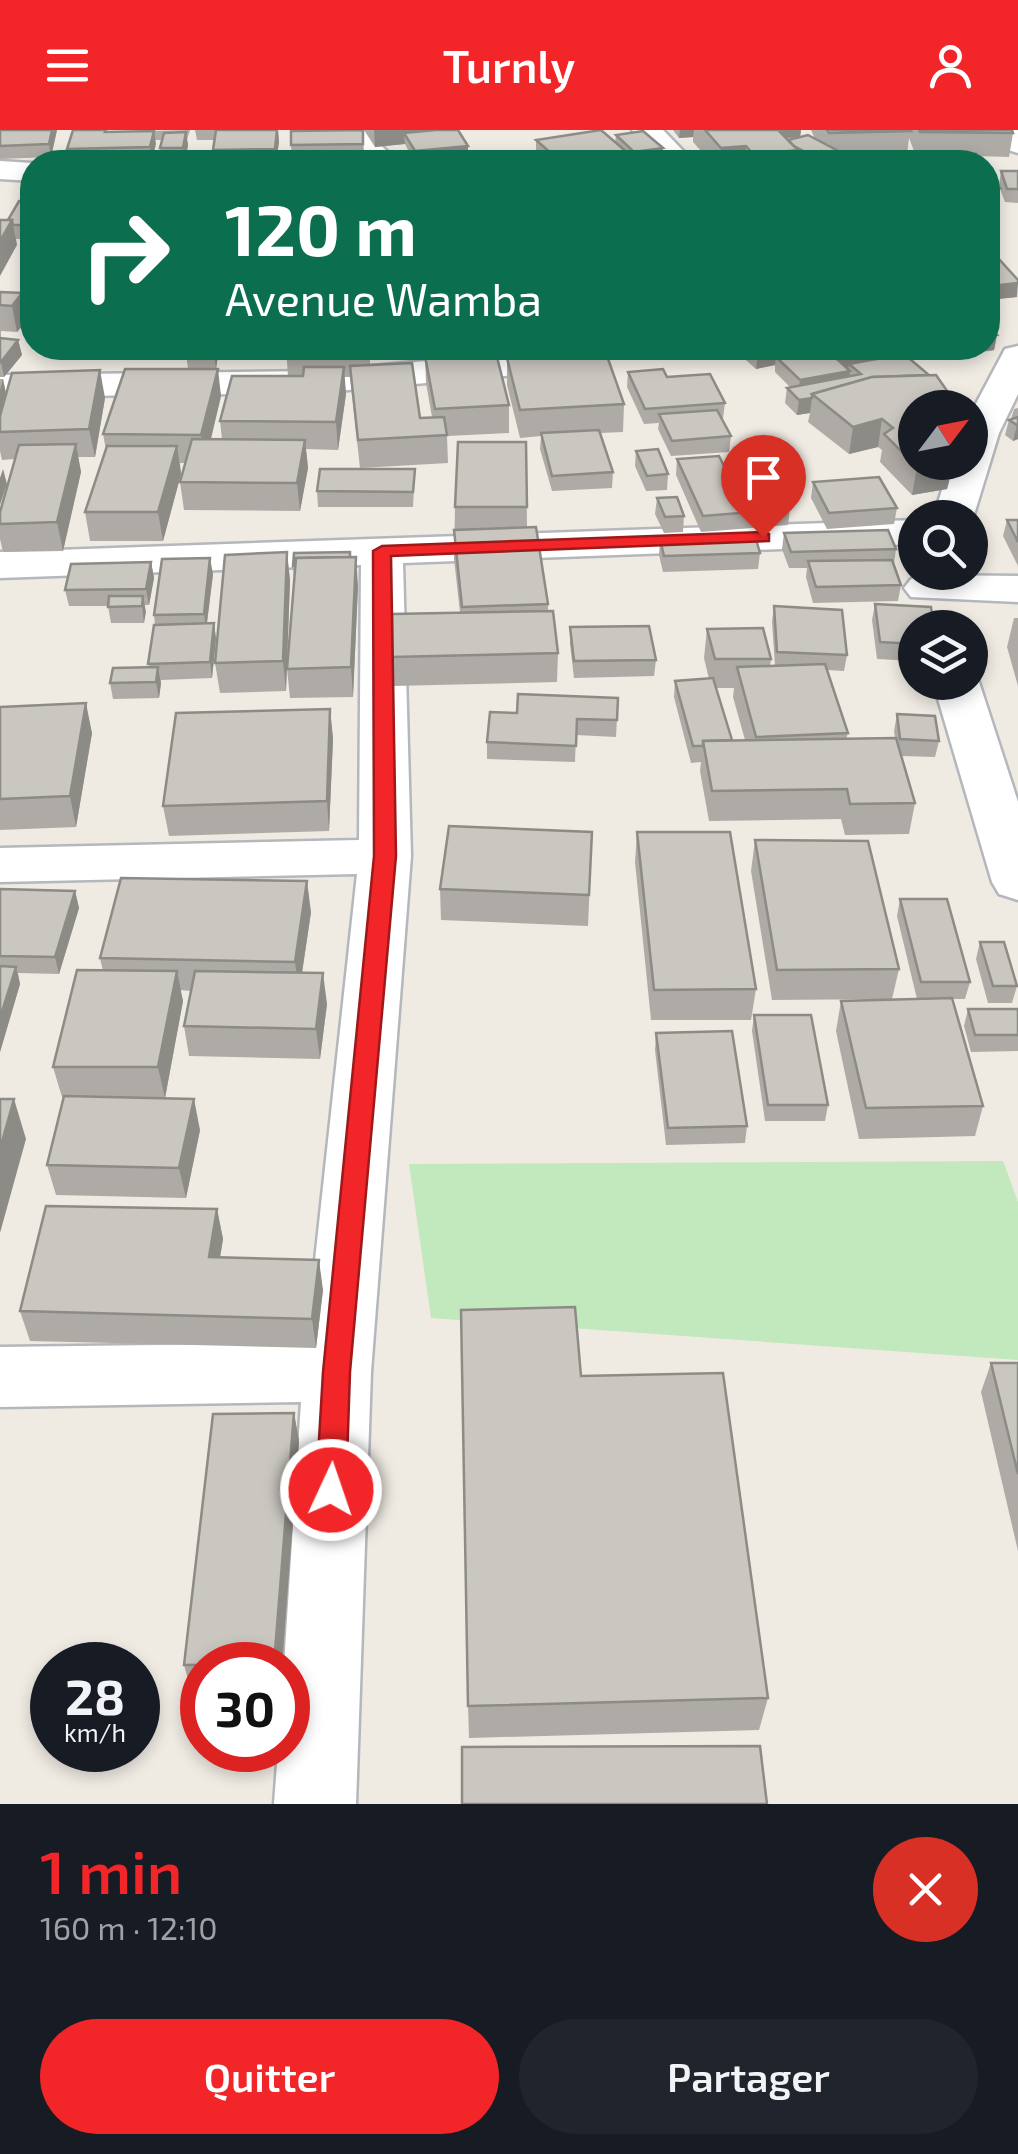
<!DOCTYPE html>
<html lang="fr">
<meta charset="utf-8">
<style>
body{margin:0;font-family:"Exo 2",sans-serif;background:#20242c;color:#f1f3f6;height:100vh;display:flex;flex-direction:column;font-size:38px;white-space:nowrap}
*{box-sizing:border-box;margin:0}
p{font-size:32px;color:#9ea1a6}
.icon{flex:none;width:55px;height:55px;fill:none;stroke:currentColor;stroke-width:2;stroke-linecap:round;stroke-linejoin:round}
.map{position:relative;height:1674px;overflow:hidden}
.panel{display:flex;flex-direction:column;background:#171b24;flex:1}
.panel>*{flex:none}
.hud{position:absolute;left:20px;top:20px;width:980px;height:210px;border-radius:40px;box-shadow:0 5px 15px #0003;background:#0b6e4f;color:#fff;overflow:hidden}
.needle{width:65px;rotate:58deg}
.controls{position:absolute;left:898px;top:260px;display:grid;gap:20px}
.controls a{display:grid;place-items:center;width:90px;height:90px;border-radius:50%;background:#171b24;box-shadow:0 5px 15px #0003;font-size:50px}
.speed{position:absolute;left:30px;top:1512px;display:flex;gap:20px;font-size:50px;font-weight:700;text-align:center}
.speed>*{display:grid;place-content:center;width:130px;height:130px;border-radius:50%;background:#171b24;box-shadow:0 5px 15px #0003;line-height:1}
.speed small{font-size:25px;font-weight:400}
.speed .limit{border:15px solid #d22;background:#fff;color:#111}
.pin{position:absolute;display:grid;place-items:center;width:85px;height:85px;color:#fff;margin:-102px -42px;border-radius:50% 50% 50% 0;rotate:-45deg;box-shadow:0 0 10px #0007}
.pin .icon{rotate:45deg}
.me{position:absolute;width:110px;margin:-55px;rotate:3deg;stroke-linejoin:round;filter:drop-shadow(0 0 8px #0008)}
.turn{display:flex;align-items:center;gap:35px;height:210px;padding:0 40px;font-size:45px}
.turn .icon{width:130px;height:130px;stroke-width:2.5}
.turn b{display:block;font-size:70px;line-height:85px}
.round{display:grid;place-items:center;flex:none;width:105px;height:105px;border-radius:52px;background:#20242c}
.headline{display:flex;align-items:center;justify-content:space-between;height:170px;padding:0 40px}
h1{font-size:60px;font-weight:600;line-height:75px;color:#f22628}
.action{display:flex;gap:20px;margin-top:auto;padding:20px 40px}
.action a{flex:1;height:115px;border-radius:60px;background:#f22628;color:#fff;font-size:40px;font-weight:600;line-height:115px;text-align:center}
.action a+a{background:#20242c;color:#f1f3f6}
header{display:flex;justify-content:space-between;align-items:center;height:130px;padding:0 40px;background:#f22628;color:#fff;font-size:45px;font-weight:600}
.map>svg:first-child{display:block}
.green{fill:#c2e8be}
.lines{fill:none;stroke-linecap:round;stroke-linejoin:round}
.minor-casing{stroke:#b4b7bb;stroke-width:5}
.minor{fill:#fff;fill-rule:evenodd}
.wall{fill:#aeaaa5;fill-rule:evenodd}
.shaded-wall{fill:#8d8b86}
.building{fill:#cac6c0;stroke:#8d8b86;stroke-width:2.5}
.route{fill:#f22628;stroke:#9d191a;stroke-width:2.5}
</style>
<header><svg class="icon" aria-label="menu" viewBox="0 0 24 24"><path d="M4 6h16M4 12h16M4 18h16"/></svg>Turnly<svg class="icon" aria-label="person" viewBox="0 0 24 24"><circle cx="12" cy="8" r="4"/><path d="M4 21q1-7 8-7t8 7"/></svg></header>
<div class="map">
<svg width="1018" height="1674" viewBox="0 0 1018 1674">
<rect width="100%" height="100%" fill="#efebe3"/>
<polygon class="green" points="1003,1031 1018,1072 1018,1230 431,1188 409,1034"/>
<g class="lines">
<defs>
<g id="minor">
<polygon points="333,0 364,0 399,32 367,32"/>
<polygon points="632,0 663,0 694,32 663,32"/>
<polygon points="997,0 1018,0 1018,23 1008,20"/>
<polygon points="0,31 32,33 32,51 0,49"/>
<polygon points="1018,216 1018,264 999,303 973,388 970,393 970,388 933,388 951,332 970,332 970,285 1005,219"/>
<polygon points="522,218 561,218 539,241 526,244 315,263 0,267 0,245 315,241 516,223"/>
<polygon points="915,390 915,414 403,433 411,726 371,1242 356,1674 274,1674 278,1620 288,1620 288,1535 284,1535 301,1272 0,1277 0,1217 306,1213 357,744 0,752 0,718 359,710 361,435 0,448 0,422"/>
<polygon points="926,445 1018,446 1018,472 911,467 904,458 911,449"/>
<polygon points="970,542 979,552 1018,672 1018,770 999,764 992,752 933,552 970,552"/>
</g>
</defs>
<use href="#minor" class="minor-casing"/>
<use href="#minor" class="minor"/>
</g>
<g class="wall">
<polygon points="0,0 57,0 51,27 0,29"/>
<polygon points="73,0 107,0 107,2 190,0 187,10 188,15 185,31 162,31 160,18 162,10 155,10 152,31 70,32 67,19"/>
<polygon points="195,0 278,0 279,12 276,32 214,32 213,20 215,10 197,10"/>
<polygon points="363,0 364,27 292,29 291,15"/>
<polygon points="364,0 458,0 468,29 414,32 405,14 375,17"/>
<polygon points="673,0 801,0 800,7 786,8 788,10 815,9 811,0 1012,0 1013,3 1009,27 976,26 979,32 922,32 923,26 916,26 909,8 907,25 846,27 845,32 711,32 693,12 693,7 679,8"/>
<polygon points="616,5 662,31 536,32 536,10 615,13"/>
<polygon points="1001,41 1018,41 1018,73 1005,72 1000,59 997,71 988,72 988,45 999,56"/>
<polygon points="32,71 32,109 16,109 17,115 8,90"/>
<polygon points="988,96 995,105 993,119 989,119 1017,167 988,170"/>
<polygon points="0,162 22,163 27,190 17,202 1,201 1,209 18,210 22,225 4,247 0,247"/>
<polygon points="997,205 994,220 934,229 921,218 988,218"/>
<polygon points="72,218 108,218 102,228 73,227"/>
<polygon points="188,218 219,218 216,239 221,266 211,309 222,309 220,291 288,246 286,218 370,218 370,235 420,288 432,287 426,253 425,226 509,275 509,303 447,306 448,333 360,338 350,247 344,247 346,264 338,320 306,319 308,338 300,381 184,380 180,352 185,333 180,333 181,344 163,411 90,411 85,382 106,320 103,304 188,239 186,224"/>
<polygon points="443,218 508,218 508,222 444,224"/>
<polygon points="589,218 673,218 608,228 624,274 623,302 600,303 613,342 612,358 552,361 540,319 541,306 520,308 507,255 507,228 595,224"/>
<polygon points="732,218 895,218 894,226 915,332 954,332 947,359 912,365 880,332 882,320 878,317 849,324 808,292 810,283 797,285 785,273 787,258 790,257 775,242 775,235 756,239"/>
<polygon points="628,242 667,247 725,273 723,288 722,289 731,306 729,322 671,326 658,299 659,293 644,294 627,257"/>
<polygon points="0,249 3,249 6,263 105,268 95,327 78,327 81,342 63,421 3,422 0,409 0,382 15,329 2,330 0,321"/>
<polygon points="1018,278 1018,309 1013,311 1005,305 1009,290 1011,289 1014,279"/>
<polygon points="526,312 527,398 548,474 548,481 558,523 557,552 393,556 392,527 460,482 454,429 455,377"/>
<polygon points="636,321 668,344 667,360 646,361 635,336"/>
<polygon points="677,329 790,379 788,395 701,402 676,345"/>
<polygon points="415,339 413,377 318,377 317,361"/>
<polygon points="813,352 897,378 894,394 827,399 811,368"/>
<polygon points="657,368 684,386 683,402 664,403 655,384"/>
<polygon points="1007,390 1018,390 1018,436 1003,406"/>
<polygon points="784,403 896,419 894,434 901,455 898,471 813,473 806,447 807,438 789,438 782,419"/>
<polygon points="660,409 760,423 758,439 663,442 659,425"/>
<polygon points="287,422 290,451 286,561 220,563 215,533"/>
<polygon points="151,432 154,448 149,475 145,475 144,493 111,493 108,476 69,476 65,460"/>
<polygon points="293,436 358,456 353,567 290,568 287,539 294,448"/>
<polygon points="213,444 207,493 214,493 216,509 212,548 161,550 159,568 113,569 110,553 149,537 155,495 154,485"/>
<polygon points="875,474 915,498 915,531 877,529 872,490"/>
<path d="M774 476 847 525 844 541 827 540 848 603 846 609 895 608 894 601 897 584 939 611 935 627 902 626 915 673 909 704 845 705 841 689 709 691 700 641 701 632 691 633 674 567 675 551 709 549 704 528 707 499 771 529 770 536H775L772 492ZM716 558H734L733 567 745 610H732Z"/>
<polygon points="1014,488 1018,488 1018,556 1007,517"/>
<polygon points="570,497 656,530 654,546 574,548 570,514"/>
<polygon points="618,568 616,607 576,605 575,632 487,629 487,612 517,583"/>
<polygon points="0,577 92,603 76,697 0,700"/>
<polygon points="330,579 333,609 329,701 169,706 163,676"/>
<polygon points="592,702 588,796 441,790 440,759"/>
<polygon points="637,702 756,859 751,890 651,890 635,732"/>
<polygon points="755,710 899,839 892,869 772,870 751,741"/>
<polygon points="0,759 75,761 79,778 59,844 18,843 20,854 0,922"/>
<polygon points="900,769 970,852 965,869 952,869 983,976 975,1006 859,1009 836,901 841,871 917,869 897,786"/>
<polygon points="311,782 302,843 327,874 320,929 189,926 184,896 191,861 180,860 183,871 165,968 112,967 200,1000 186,1068 56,1065 47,1035 64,967 62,967 53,937 103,841 100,828"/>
<polygon points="980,812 1017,856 1012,873 988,873 976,829"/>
<polygon points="968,879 1018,879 1018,921 971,922 964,896"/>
<polygon points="754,885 828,975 825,991 765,991 752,901"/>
<polygon points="656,903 747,996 745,1013 666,1015 655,920"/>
<polygon points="217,1079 223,1109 220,1128 323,1160 316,1218 30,1211 20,1181"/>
<polygon points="991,1233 1018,1233 1018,1421 981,1262"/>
<polygon points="294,1283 299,1311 282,1535 202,1535 202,1560 191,1560 184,1535"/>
<polygon points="768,1568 759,1600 469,1608 468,1576"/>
</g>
<g class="shaded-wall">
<polygon points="52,0 57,0 51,27 49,14"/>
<polygon points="278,0 279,12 276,32 275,19"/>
<polygon points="374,0 456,0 404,3 405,14 375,17"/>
<polygon points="680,0 694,0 693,7 679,8"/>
<polygon points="776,0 801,0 800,7 775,9"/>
<polygon points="154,1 156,14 152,31 150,17"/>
<polygon points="186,2 188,15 185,31 183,18"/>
<polygon points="468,16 468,29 415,32 415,21"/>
<polygon points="746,16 745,32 720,32 721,18"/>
<polygon points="663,18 662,31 622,32 634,31 634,22"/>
<polygon points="798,20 797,32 754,32 754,25"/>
<polygon points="846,25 845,32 822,32 822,31"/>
<polygon points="12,90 17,115 0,146 0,111"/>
<polygon points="1018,153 1017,167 988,170 991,156"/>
<polygon points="22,163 27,190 17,202 12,176"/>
<polygon points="997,205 994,220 934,229 936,218 988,218 988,207"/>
<polygon points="18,210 22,225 4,247 1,232"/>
<polygon points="100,218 108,218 102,228"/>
<polygon points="215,218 219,218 216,239 214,224"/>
<polygon points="600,218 673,218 600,230"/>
<polygon points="791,218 812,218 811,228 776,227 775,235 756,239 758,224"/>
<polygon points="895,218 892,232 849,234 848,240 836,242 838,227"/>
<polygon points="344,237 346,264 338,320 336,292"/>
<polygon points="218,239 221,266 205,333 201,305"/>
<polygon points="100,240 105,268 95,327 89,299"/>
<polygon points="850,241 848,256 798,265 800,250"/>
<polygon points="3,249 6,264 0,287 0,260"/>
<polygon points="812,268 810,283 797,285 799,270"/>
<polygon points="882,289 878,317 849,324 853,297"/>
<polygon points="1017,295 1018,295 1018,309 1013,311"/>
<polygon points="305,310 308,338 300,381 297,353"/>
<polygon points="76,314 81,342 63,421 57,392"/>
<polygon points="177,316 181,344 163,411 158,382"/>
<polygon points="943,332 954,332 947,359 912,365 917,337"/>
<polygon points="3,339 7,354 0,375 0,348"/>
<polygon points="287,422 290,451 286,561 283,531"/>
<polygon points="356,427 358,456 353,567 351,537"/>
<polygon points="210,428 213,444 206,500 204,484"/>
<polygon points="151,432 154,448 149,475 146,459"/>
<polygon points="143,466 146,482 144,493 142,476"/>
<polygon points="214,493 216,509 212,548 210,532"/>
<polygon points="158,537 161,554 159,568 156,552"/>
<polygon points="86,573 92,603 76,697 70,666"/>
<polygon points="330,579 333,609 329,701 327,671"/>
<polygon points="307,751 311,782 299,863 295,832"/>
<polygon points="75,761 79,778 59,844 55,827"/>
<polygon points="16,837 20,854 0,922 0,888"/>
<polygon points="177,841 183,871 165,968 158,937"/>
<polygon points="323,843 327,874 320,929 316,899"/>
<polygon points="14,969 26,1009 0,1103 0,1019"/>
<polygon points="194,969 200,1000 186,1068 179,1038"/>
<polygon points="217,1079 223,1109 215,1157 209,1127"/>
<polygon points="319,1130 323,1160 316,1218 312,1189"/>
<polygon points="294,1283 299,1311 282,1535 275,1535"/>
</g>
<g class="building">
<polygon points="0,0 52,0 49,14 0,16"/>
<polygon points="73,0 106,0 105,2 154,1 150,17 67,19"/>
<polygon points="216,0 277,0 275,19 213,20"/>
<polygon points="363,0 363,14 291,15 291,1"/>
<polygon points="436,0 458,0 468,16 415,21 404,3"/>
<polygon points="601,0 636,30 622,32 561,32 536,10"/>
<polygon points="705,0 778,0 798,20 754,25 746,16 721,18"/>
<polygon points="827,0 910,0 911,1 829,3"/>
<polygon points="919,0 1012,0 1013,3 920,2"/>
<polygon points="643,1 663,18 634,22 616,5"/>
<polygon points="186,2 183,18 160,18 164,3"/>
<polygon points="808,5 846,25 822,31 794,16 788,10"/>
<polygon points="923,24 976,24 979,32 926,32"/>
<polygon points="1001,41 1018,41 1018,59 1007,59"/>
<polygon points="988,45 1000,58 988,58"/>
<polygon points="19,71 32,71 32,95 13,95 12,90 8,90"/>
<polygon points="0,90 12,90 0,111"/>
<polygon points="988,96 995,105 988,106"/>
<polygon points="988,117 1018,150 1018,153 991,156 988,152"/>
<polygon points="0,162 22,163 12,176 0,175"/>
<polygon points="988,196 997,205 988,207"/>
<polygon points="0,208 18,210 1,232 0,232"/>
<polygon points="188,218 215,218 214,224 186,224"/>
<polygon points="286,218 368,218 368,219 285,221"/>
<polygon points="750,218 791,218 758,224"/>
<polygon points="825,218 850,241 800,250 776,227"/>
<polygon points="829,218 893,218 838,227"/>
<polygon points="496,223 509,275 435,279 425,226"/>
<polygon points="606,223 624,274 520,280 507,228"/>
<polygon points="904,224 929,245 872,247 812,264 812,268 799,270 787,258 861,244 849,234"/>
<polygon points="412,233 420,288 444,287 447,305 358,310 350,236"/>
<polygon points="304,237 344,237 336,292 220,291 232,246 303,246"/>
<polygon points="125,239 218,239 201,305 103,304"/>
<polygon points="663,239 667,247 710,244 725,273 645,279 628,242"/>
<polygon points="100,240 89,299 0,302 0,286 12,243"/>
<polygon points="936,245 959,278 915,278 915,332 943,332 917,337 884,304 893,298 882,289 853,297 812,264 872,247"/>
<polygon points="717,280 731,306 672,311 659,284"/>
<polygon points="1018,287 1018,295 1017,295 1009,290"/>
<polygon points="599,300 613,342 552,346 541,303"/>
<polygon points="192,309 305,310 297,353 180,352"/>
<polygon points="458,312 526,312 527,377 455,377"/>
<polygon points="76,314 57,392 0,394 0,382 19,315"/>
<polygon points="107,316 177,316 158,382 85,382"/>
<polygon points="658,319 668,344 647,346 636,321"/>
<polygon points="719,326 732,352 775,349 790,379 703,386 677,329"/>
<polygon points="320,339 415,339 413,362 317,361"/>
<polygon points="879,347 897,378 829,383 813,352"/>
<polygon points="677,367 684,386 665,387 657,368"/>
<polygon points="1007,390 1018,390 1018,412"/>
<polygon points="536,397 548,474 462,477 454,400"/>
<polygon points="888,400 896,419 791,422 784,403"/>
<polygon points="755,406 760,423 664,426 660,409"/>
<polygon points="287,422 283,531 215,533 225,425"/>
<polygon points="350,422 350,427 296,428 295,435 293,436 294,423"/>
<polygon points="356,427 351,537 287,539 296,428"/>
<polygon points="210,428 204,484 154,485 162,429"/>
<polygon points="892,430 901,455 816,457 808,431"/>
<polygon points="151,432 146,459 65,460 71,434"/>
<polygon points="109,466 143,466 142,476 108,477"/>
<polygon points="875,474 931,477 934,498 915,498 915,514 880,512"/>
<polygon points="774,476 842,480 847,525 777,522"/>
<polygon points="553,481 558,523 392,527 392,484"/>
<polygon points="214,493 210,532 148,534 154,495"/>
<polygon points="649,496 656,530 574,531 570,497"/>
<polygon points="763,498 771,529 715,529 707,499"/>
<polygon points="825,534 848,603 756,607 737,537"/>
<polygon points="158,537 156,552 110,553 113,538"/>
<polygon points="713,548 732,610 703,611 703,616 693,616 675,551"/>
<polygon points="518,564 618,568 617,590 577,589 576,616 487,612 490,582 517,583"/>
<polygon points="86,573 70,666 0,669 0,577"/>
<polygon points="330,579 327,671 163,676 176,583"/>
<polygon points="897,584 935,586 939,611 900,609"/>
<polygon points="896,608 915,673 850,674 847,659 712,661 703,611"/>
<polygon points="449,696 592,702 589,765 440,759"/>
<polygon points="637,702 730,702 756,859 654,860"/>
<polygon points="755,710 868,711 899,839 777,840"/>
<polygon points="121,748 307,751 295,832 100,828"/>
<polygon points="0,759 75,761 55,827 0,826"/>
<polygon points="900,769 947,769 970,852 921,852"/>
<polygon points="980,812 1004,812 1017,856 993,856"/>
<polygon points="0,836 16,837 0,888"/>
<polygon points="77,840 177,841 158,937 53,937"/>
<polygon points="195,841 323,843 316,899 184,896"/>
<polygon points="952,868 983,976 866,978 841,871"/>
<polygon points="968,879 1018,879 1018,905 975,905"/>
<polygon points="754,885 811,885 828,975 768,975"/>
<polygon points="732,901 747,996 668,998 656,903"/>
<polygon points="64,966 194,969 179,1038 47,1035"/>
<polygon points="0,969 14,969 0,1019"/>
<polygon points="46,1076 217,1079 209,1127 319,1130 312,1189 20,1181"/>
<polygon points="575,1177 581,1246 723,1243 768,1568 468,1576 461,1180"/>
<polygon points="991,1233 1018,1233 1018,1344"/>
<polygon points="294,1283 274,1534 184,1535 213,1284"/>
<polygon points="760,1616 767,1674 462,1674 462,1617"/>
</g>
<polygon class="route" points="763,402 769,404 769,411 391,426 396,726 350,1242 346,1360 341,1369 331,1373 320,1369 316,1360 323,1242 374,726 373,421 382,416"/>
</svg>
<div class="controls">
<a><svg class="needle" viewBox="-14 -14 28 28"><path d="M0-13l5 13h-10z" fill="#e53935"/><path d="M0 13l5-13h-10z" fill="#9ea1a6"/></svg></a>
<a><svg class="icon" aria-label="search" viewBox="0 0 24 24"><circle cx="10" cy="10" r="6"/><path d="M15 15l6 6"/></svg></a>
<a><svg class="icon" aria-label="layers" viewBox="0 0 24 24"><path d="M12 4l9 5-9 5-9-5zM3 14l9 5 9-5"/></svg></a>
</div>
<div class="speed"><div>28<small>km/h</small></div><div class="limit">30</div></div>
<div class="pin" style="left:763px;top:407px;background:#d93025"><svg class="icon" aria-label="arrive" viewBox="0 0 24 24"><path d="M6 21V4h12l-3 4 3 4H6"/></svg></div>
<svg class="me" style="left:331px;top:1360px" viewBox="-20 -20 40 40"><circle r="17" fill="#f22628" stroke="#fff" stroke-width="3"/><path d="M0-11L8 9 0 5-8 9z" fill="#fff"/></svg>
<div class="hud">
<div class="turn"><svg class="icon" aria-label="right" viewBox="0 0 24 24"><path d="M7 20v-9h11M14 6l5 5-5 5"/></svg><div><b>120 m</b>Avenue Wamba</div></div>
</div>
</div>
<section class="panel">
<div class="headline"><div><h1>1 min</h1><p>160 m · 12:10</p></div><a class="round" style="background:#d93025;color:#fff"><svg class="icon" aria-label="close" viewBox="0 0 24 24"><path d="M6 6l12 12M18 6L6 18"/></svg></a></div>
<div class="action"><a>Quitter</a><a>Partager</a></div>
</section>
